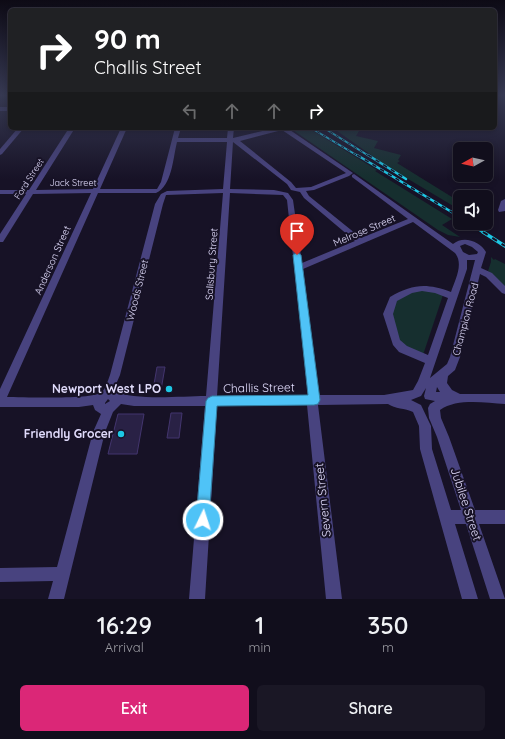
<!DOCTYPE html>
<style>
body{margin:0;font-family:Quicksand,sans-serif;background:#1a1725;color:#f1f3f6;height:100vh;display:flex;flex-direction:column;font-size:15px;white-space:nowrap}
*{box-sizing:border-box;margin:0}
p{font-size:13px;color:#9c9ca3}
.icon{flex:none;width:22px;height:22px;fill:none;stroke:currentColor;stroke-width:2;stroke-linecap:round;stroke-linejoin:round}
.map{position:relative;height:599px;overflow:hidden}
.drawer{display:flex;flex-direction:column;background:#110e1c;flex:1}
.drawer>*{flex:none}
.top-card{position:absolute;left:8px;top:8px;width:489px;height:122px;border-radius:6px;box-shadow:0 2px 6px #0003,0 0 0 1px #302e3b;background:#202124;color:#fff;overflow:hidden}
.needle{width:26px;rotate:262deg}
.tools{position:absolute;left:453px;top:142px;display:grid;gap:8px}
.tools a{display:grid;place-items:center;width:40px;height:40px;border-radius:6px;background:#110e1c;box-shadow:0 2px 6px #0003,0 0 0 1px #302e3b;font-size:20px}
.pin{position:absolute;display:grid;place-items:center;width:34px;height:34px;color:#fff;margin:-41px -17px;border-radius:50% 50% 50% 0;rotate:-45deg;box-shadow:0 0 4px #0007}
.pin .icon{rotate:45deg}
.me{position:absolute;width:44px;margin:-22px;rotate:4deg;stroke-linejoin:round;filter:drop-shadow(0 0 3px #0008)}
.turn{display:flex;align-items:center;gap:14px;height:84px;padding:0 20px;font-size:18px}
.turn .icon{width:52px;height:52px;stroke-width:2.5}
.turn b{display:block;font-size:28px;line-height:34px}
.lanes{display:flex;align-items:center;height:38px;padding:0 20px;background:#0003;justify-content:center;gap:20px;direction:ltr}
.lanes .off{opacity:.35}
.eta{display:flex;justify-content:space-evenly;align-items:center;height:68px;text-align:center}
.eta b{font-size:24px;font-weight:600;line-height:28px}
.button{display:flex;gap:8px;margin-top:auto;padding:8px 20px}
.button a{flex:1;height:46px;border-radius:6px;background:#db2777;color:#fff;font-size:16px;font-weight:600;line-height:46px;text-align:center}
.button a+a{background:#1a1725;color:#f1f3f6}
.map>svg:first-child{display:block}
.green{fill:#162f2f}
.building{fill:#292145;stroke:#43356e}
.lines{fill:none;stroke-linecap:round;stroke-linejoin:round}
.minor{fill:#48437f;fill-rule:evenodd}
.rail-far2-casing{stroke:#1dc8e5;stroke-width:2}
.rail-far1-casing{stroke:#1dc8e5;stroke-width:2.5}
.rail-casing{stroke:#1dc8e5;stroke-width:3.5}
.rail-far2{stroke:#171226;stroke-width:1;stroke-dasharray:3.5;stroke-linecap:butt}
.rail-far1{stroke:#171226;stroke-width:1.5;stroke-dasharray:4.5;stroke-linecap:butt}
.rail{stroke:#171226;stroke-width:2;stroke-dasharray:5.5;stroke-linecap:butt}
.route{fill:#4fc3f7;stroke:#337fa1}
.poi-dot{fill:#1dc8e5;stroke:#171226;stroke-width:1.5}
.labels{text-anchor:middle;stroke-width:4;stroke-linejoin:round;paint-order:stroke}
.far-street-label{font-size:9px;fill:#e0dbfb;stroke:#171226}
.street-label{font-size:10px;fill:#e0dbfb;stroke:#171226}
.near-street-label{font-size:12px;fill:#e0dbfb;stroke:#171226}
.near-poi-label{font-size:12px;font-weight:bold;fill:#e0dbfb;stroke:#171226;text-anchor:end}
</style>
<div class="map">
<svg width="505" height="599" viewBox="0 0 505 599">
<rect width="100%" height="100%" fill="#171226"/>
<g class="green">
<polygon points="290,128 308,128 377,170 375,171 452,219 442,225 460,237 448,235 438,230"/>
<polygon points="333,128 345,128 359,131 356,136 378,141 374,148 401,155 398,160 400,161 397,163 460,202 460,210 388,167"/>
<polygon points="491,257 494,260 495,259 505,264 505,287 488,271 491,262"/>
<path d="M425 289 443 295 423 355 400 345 391 308C396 298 414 290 425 289Z"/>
</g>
<g class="building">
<polygon points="157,367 165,367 161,390 153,390"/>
<polygon points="171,413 182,413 179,438 167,438"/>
<polygon points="118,414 144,414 137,454 108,454"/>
</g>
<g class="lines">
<g class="minor">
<rect x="0" y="107" width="10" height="4"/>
<polygon points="18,128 24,128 2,154 0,155 0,149"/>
<path d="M69 128H75L36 190 93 189 121 128H127L100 189H157L161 182 175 128H181L178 138H227L228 128H234L233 138 275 128H287L353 173 349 176 314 190 306 191 309 196 361 238 408 219 352 177V175L354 174 453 244C463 235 480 241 486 252L481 268 492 273 505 286V294L502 293 486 277 480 274 460 357 455 370 448 376 447 383 452 390 460 394H505V404C485 403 457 398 440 410L441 418 449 437 475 510H505V524H479L505 599H490L466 524H455L478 599H462L420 449 419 426 413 412C405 408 395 409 388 404L318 405 342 599H326L307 405 217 406 205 599H189L205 406H134L121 404 113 412 105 432 64 599H48L53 581 0 582V568L57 567 93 432 101 414 95 410 93 405 79 407H0V389L91 193 33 194 3 242H0V234L26 194H0V190H29ZM282 130 346 173 311 187 296 188 291 182 240 141ZM177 142H227L223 189 167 191 161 194 155 204 110 375C108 380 106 388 102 392 94 400 22 397 7 397L98 193H156C172 186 173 158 177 142ZM233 142 287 184 291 190 300 192 304 198 355 241 302 263 293 200 288 193 274 190 230 189ZM223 193 206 396C180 396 137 401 113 391L120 375 163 204 166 195ZM230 193 283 195 287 200 308 395 217 396ZM413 222 455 253C464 264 455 280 451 292 426 283 413 284 390 297L383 314 393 345 399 352 425 363 418 381 413 390 384 395H319L303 269ZM465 244 472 247 478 252 477 254 469 255 463 252 460 246ZM467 260H475L450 357 447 364 430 378 467 269ZM422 291 435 293 448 298 428 355 407 346 400 340 393 314 397 301 412 293ZM437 387 440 392H436ZM426 388 424 396 425 399 435 401 430 404 428 408 429 418 437 437 461 510H451L432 449 431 426 421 405 411 400 421 396ZM108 399 110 401 105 404V403Z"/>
<polygon points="505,199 505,211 499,212 498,210 501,201"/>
</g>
<defs>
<g id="rail-far2">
<polyline points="311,128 358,156"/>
<polyline points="324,128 369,156"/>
</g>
<g id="rail-far1">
<polyline points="357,155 460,217"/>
<polyline points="368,155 406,179"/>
<polyline points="469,223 484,233"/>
</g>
<polyline id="rail" points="483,232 505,246"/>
</defs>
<use href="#rail-far2" class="rail-far2-casing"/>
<use href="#rail-far1" class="rail-far1-casing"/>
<use href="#rail" class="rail-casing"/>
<use href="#rail-far2" class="rail-far2"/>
<use href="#rail-far1" class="rail-far1"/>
<use href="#rail" class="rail"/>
</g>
<linearGradient id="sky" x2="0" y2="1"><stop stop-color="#0d0a15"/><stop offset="0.53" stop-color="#363952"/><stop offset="1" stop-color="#363952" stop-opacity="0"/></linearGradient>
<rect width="505" height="179" fill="url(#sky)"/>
<polygon class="route" points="297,252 301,255 320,400 318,404 314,405 217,406 209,520 208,524 203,526 198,524 196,520 206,401 208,398 212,396 308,395 293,255"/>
<g class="poi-dot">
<circle cx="169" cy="389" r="4"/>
<circle cx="121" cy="434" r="4"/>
</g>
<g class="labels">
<g class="far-street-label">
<text transform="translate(29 179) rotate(-57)" y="3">Ford Street</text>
<text x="73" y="186">Jack Street</text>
</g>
<g class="street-label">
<text transform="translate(364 230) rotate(-23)" y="4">Melrose Street</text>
<text transform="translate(52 260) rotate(-66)" y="4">Anderson Street</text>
<text transform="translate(211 264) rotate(-86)" y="4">Salisbury Street</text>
<text transform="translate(137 290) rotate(-76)" y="4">Woods Street</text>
<text transform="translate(465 319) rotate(-75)" y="4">Champion Road</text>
</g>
<g class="near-street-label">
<text transform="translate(259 388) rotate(-1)" y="4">Challis Street</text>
<text transform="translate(323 500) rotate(-96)" y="4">Severn Street</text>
<text transform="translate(466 504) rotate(72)" y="4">Jubilee Street</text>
</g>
<g class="near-poi-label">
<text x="161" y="393">Newport West LPO</text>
<text x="113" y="438">Friendly Grocer</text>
</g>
</g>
</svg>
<div class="tools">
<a><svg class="needle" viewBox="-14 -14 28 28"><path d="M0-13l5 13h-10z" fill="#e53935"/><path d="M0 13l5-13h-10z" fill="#9c9ca3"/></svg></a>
<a><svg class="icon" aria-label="sound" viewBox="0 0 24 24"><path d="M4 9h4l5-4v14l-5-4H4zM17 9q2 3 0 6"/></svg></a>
</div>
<div class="pin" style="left:297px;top:255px;background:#d93025"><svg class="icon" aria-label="arrive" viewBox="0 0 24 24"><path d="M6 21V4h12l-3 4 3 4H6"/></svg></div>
<svg class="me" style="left:203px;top:520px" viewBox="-20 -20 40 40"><circle r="17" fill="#4fc3f7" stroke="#fff" stroke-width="3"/><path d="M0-11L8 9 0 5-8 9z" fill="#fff"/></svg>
<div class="top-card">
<div class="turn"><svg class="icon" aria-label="right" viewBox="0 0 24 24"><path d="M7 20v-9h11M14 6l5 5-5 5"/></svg><div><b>90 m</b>Challis Street</div></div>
<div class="lanes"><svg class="icon off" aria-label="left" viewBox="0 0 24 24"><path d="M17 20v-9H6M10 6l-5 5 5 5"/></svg><svg class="icon off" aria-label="ahead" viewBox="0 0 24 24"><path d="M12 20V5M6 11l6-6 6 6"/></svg><svg class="icon off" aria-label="ahead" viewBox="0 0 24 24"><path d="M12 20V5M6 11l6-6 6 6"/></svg><svg class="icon" aria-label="right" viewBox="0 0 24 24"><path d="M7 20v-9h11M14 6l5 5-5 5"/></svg></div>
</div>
</div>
<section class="drawer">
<div class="eta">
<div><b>16:29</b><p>Arrival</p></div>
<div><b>1</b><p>min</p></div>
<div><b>350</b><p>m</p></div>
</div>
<div class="button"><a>Exit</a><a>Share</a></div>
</section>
